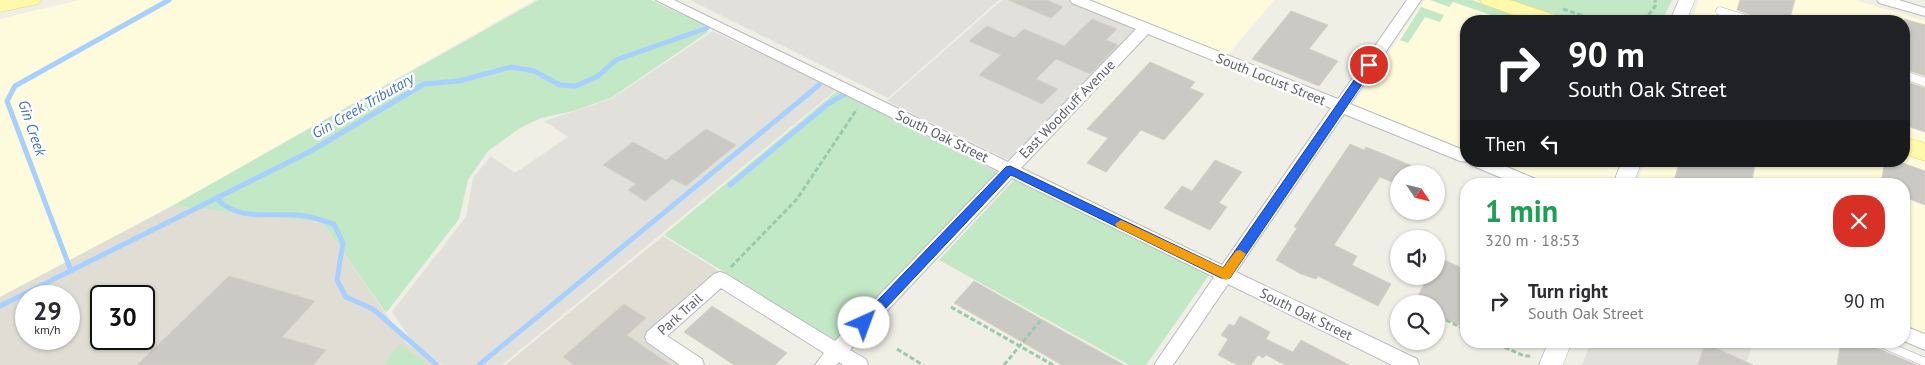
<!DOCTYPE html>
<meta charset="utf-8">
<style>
body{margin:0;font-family:"PT Sans",sans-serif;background:#f7f7f7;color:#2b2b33;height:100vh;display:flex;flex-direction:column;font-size:19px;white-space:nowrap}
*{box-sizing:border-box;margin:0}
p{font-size:16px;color:#7c7c81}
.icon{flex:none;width:28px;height:28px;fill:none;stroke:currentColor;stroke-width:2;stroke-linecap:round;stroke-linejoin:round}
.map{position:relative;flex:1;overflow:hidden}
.details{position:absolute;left:1460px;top:178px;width:450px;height:170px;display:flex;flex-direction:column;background:#fff;border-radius:20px;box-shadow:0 1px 4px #0004}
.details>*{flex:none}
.hud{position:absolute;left:1460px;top:15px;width:450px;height:152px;border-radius:20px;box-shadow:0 1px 4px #0004;background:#202124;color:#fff;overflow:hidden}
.needle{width:32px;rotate:125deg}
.buttons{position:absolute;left:1390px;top:165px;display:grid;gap:10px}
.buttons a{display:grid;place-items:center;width:55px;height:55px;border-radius:50%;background:#fff;box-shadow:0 1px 4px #0004;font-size:25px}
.speed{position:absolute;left:15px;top:285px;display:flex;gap:10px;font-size:25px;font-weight:700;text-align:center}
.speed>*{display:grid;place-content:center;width:65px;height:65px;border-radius:50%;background:#fff;box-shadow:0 1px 4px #0004;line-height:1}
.speed small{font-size:12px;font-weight:400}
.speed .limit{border:2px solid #111;border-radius:8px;background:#fff;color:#111}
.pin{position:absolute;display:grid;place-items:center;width:42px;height:42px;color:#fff;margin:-21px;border:2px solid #fff;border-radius:50%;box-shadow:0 1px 5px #0007}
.me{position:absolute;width:55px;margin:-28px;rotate:43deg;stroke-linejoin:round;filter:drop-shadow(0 0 4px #0008)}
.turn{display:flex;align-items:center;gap:18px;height:105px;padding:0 25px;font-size:22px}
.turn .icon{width:65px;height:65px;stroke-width:2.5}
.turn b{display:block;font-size:35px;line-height:42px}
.then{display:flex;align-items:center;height:48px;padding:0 25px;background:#0003;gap:10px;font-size:19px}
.round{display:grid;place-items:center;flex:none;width:52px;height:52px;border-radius:20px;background:#f7f7f7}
.head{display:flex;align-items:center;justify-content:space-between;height:85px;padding:0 25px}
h1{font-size:30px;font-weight:600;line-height:38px;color:#1e9e55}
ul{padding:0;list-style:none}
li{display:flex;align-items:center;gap:15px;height:75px;padding:0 25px}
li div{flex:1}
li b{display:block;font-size:19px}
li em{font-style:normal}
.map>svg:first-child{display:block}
.commercial{fill:#fefadc}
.industrial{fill:#e1e0da}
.education{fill:#e0ded4;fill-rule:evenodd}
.green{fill:#c2e8c6}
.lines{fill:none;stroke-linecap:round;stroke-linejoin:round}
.stream{stroke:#a7d0ff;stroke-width:5}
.building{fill:#cbc9c3;stroke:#d5d1c4}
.service-casing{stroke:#b8bac0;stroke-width:9}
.minor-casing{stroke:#b8bac0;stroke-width:2}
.tertiary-casing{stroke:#b8bac0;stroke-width:1}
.primary-casing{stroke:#f4d75b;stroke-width:1}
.path{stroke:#9bc9ad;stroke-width:3;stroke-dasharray:5 2.5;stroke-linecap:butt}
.service{stroke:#fff;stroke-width:8}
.minor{fill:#fff;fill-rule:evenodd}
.tertiary{fill:#fff;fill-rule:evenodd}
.primary{fill:#fff9ac;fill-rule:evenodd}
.route{fill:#2563eb;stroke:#184099}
.slow{fill:#f59e0b}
.labels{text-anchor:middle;stroke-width:5;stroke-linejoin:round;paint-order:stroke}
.street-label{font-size:14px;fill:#5d6066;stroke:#fff}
.water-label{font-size:15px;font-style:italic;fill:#4373bd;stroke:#fff}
</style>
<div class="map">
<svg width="1925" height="365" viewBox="0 0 1925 365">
<rect width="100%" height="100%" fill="#f0efe6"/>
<g class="commercial">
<polygon points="79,0 534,0 172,206 0,297 0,19"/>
<polygon points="1088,0 1274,0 1226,57"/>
<polygon points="1425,0 1476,0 1537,21 1466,21 1466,150 1353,105"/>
<polygon points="1699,0 1855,0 1925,21 1925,144 1904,137 1904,21 1691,21"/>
<polygon points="1904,151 1925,158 1925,336 1904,327 1904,184 1636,184 1646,161 1904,161"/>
<polygon points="1493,161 1622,161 1613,184 1549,184"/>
</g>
<g class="industrial">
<polygon points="690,0 999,0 888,98"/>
<polygon points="1002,0 1067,0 1138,29 1011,161 887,101"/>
<polygon points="713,31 836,90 502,365 442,365 412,341 392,312 466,217 473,178 491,156 515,173 568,137 544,121 611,99"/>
<polygon points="1591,341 1753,341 1746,365 1582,365"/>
</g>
<g class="education">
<path d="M172 206 322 222 406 343 437 365H0V297ZM26 296H69V339H26ZM101 296H144V339H101Z"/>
<polygon points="663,236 719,271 645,337 685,365 505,365"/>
</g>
<g class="green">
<polygon points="538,0 651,0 703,24 708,32 611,98 573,111 541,118 520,128 488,151 468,180 459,219 386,313 322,222 172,206"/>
<polygon points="1430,0 1472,0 1522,17 1520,21 1495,21 1497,17 1453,2 1449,7"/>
<polygon points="1508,0 1672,0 1662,21 1571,21"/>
<polygon points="1421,7 1444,15 1440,22 1425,17 1408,43 1400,40"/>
<polygon points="837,91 997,172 836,341 664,235"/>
<polygon points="1016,178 1209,275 1146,365 1129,365 939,260"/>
<polygon points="400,344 429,365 383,365"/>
</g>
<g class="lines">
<g class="stream">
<polyline points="730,185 828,104 845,94"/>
<path d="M217 199C239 221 267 213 296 215 309 215 321 220 334 224L343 243 337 280 346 297 373 309 437 365"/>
<polyline points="71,271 7,101 15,86 169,0"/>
<polyline points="0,306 311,151 424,84 459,81 511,67 534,71 560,85 576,86 598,76 616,60 707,28"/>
<polyline points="479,365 819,85"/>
</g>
</g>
<g class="building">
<polygon points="1008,0 1047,0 1063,7 1051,18"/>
<polygon points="1740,0 1795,0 1789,21 1757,21 1754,16 1737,10"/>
<polygon points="1291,11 1328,25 1309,49 1338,61 1319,86 1252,59"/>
<polygon points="1092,19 1117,29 1106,40 1118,45 1090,74 1056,59 1036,79 1058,89 1042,104 979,75 1001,55 969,41 987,26 1014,38 1024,29 1064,46"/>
<polygon points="1904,19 1925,25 1925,76 1904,69"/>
<polygon points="1150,62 1195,82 1190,88 1204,94 1164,140 1141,130 1106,172 1087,163 1108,138 1087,129"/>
<polygon points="1904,81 1925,88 1925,132 1904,125"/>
<polygon points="706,129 736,145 686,186 672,179 645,201 628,190 636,184 603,165 633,142 666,160"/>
<polygon points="1350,144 1364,150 1366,147 1430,173 1399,174 1399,185 1380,177 1334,245 1357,256 1352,265 1391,284 1378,306 1318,276 1316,279 1301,274 1276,260 1297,228 1294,227"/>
<polygon points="1215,160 1242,172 1219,203 1227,207 1210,230 1164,208 1182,186 1192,191"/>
<polygon points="1680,161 1756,161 1751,184 1673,184"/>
<polygon points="1885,161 1897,161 1925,171 1925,205 1904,197 1904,184 1881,184"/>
<polygon points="1436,256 1466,270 1466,328 1436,315 1436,304 1414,304 1428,276 1436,276"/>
<polygon points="229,276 315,301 282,337 326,350 313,365 137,365"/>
<polygon points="974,281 1050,324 1124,365 1062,365 954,303"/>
<polygon points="624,304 646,318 627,335 671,365 574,365 563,357"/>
<polygon points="712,306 787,353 775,365 734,365 684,332"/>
<polygon points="1240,316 1270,332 1266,339 1293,352 1301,340 1349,365 1285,365 1266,355 1263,358 1258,355 1251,365 1237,365 1218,355 1228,339 1221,335 1229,324 1234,326"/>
<polygon points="1841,341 1860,341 1917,365 1837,365"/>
<polygon points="1705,343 1753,365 1698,365"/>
</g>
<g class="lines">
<defs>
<g id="service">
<polyline points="1720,11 1752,21"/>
<polyline points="1904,75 1925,82"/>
<polyline points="1876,341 1925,362"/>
</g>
<g id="minor">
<path d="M656 0H674L1008 162 1136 29 1072 3 1070 0H1089L1338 99 1407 0H1421L1350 104 1466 151V161H1493L1538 180 1540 184H1516L1471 165 1469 162 1460 161 1344 114 1236 272 1417 359 1419 365H1392L1228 284 1173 365H1154L1214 277 1012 178 850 350 866 359 868 365H843L839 362 836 365H815L824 353 721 288 667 336 702 359 704 365H680L647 342 645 337 647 332 714 274 720 272 726 274 835 341 999 171ZM1148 34 1331 108 1222 265 1021 168Z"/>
<polygon points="1877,0 1899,0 1925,8 1925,16 1879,3"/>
<polygon points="1904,326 1925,334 1925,350 1904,341"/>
</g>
<g id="tertiary">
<polygon points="1679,0 1695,0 1686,21 1670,21"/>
<polygon points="1622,161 1642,161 1633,184 1613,184"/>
<polygon points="1549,341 1572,341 1563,365 1539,365"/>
</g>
<g id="primary">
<polygon points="0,0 41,0 38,4 0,12"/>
<polygon points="1480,0 1510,0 1558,16 1561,21 1530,21 1483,4"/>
<polygon points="1904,137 1925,143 1925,161 1904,154"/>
</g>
</defs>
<use href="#service" class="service-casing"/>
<use href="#minor" class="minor-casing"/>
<use href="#tertiary" class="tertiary-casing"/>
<use href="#primary" class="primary-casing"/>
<g class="path">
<polyline points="1563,9 1598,21"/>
<polyline points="1644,21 1656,5 1655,0"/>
<polyline points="731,267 797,199 857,109"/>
<polyline points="951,307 1053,365"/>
<polyline points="1446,320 1466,330"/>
<polyline points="1491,341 1524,356 1532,356"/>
<polyline points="897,349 923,365"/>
<polyline points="1004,365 1041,320"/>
</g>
<use href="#service" class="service"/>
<use href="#minor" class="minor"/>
<use href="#tertiary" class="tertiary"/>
<use href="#primary" class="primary"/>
</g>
<polygon class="route" points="1369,62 1373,63 1373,68 1230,278 1221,278 1011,175 868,327 859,327 857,323 859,320 1006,167 1010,166 1223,268 1366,63"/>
<polygon class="slow" points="1121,220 1223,268 1236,251 1240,250 1246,254 1230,278 1226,280 1117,227 1115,224"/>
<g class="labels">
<g class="street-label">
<text transform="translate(1271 79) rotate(22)" y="5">South Locust Street</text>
<text transform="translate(1067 109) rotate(-46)" y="5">East Woodruff Avenue</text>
<text transform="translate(942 136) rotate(26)" y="5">South Oak Street</text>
<text transform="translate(680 314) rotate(-42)" y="5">Park Trail</text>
<text transform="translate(1306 314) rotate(26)" y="5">South Oak Street</text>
</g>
<g class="water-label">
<text transform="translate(363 106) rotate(-30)" y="5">Gin Creek Tributary</text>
<text transform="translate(32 128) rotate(71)" y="5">Gin Creek</text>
</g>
</g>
</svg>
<div class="buttons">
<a><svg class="needle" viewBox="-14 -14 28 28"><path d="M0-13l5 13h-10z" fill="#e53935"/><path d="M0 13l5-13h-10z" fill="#7c7c81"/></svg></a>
<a><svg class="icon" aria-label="sound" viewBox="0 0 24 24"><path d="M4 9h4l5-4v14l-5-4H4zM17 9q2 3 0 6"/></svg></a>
<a><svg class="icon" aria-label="search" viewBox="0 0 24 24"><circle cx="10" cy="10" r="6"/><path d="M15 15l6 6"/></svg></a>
</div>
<div class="speed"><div>29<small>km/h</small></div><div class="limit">30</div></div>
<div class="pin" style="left:1369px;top:65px;background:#d93025"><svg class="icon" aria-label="arrive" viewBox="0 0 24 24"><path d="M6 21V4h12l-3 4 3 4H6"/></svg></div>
<svg class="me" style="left:864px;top:323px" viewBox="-20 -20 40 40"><circle r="19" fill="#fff"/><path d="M0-13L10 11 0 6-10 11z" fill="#2563eb"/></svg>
<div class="hud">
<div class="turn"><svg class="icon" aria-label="right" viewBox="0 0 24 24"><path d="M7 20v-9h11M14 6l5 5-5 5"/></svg><div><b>90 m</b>South Oak Street</div></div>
<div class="then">Then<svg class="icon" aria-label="left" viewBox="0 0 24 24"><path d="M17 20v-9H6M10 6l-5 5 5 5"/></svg></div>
</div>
<section class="details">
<div class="head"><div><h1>1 min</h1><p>320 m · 18:53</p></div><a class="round" style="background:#d93025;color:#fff"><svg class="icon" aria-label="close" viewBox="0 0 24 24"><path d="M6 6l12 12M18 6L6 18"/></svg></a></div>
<ul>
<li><svg class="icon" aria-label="right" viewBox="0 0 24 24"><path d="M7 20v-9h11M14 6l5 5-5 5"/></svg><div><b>Turn right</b><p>South Oak Street</p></div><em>90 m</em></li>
</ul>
</section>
</div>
